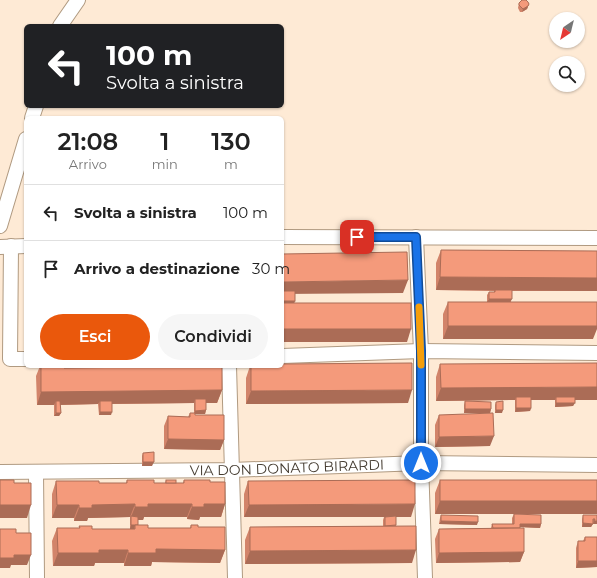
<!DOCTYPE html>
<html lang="it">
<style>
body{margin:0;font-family:Montserrat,sans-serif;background:#f6f6f6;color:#222;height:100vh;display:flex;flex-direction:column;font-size:15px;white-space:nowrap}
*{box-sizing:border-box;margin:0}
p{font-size:13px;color:#767676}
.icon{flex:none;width:22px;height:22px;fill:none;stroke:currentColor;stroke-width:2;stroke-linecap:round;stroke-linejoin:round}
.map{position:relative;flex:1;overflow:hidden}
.sheet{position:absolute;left:24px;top:116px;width:260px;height:252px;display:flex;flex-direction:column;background:#fff;border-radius:6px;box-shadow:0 1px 3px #0004}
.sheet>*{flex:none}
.banner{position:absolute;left:24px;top:24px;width:260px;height:84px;border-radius:6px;box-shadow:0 1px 3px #0004;background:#202124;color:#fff;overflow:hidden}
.needle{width:26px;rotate:215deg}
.tools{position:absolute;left:549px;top:12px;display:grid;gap:8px}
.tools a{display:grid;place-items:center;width:36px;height:36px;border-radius:50%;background:#fff;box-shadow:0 1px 3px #0004;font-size:20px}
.pin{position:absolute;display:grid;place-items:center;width:34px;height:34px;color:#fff;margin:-17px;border-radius:8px;box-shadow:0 2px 6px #0006}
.me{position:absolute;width:44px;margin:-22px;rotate:0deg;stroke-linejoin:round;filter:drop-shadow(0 0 3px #0008)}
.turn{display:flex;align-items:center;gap:14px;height:84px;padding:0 16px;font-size:18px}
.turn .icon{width:52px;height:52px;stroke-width:2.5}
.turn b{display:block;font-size:28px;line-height:34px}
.eta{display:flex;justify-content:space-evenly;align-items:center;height:68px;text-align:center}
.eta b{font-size:24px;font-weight:600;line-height:28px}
.cta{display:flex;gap:8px;margin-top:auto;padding:8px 16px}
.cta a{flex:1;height:46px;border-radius:24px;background:#ea580c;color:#fff;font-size:16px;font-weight:600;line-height:46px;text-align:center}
.cta a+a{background:#f6f6f6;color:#222}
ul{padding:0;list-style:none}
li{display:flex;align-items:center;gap:12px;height:56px;padding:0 16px;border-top:1px solid #e0e0e0}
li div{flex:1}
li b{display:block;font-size:15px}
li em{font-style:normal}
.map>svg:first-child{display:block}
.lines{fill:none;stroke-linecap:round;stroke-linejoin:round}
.street-casing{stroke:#b09a81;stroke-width:16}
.street{stroke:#fff;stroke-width:14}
.wall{fill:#d2846a}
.shaded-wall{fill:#ab6c56}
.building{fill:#f49a7b;stroke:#ab6c56}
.route-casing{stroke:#114b97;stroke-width:10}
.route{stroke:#1a73e8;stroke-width:7}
.slow{stroke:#f59e0b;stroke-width:7}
.labels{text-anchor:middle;stroke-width:3;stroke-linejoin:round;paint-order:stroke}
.street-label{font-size:14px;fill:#443b30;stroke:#feead5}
</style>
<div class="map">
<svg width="597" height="578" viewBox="0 0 597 578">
<rect width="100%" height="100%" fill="#feead5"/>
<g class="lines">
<defs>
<g id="street">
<polyline points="60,26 78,0"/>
<polyline points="32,118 36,106"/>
<polyline points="0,226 26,139"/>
<polyline points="282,237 597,238"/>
<polyline points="416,237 421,351 421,463 425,578"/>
<polyline points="11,246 10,359 26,359"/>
<polyline points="0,247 26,246"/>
<polyline points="282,356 421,351 597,353"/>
<polyline points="229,366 235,578"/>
<path id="s1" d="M0 472 232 470 421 463 597 465"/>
<polyline points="36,472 37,578"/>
</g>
</defs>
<use href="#street" class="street-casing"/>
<use href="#street" class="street"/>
</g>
<g class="wall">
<polygon points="519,3 528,7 527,9 522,12 520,12 518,8"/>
<polygon points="441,250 597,251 597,291 512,291 511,302 593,339 443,339 443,314 448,302 487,302 487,295 489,292 494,292 494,291 436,290 436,263"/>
<polygon points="440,364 597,400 575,400 573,406 555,407 555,400 531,400 531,408 530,411 515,412 515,400 436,401 436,377"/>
<polygon points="40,366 64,366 64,368 143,367 143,366 222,366 222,390 217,403 206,403 206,410 205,414 195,414 195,415 224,440 220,450 164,449 164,426 168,416 188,417 190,413 194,413 194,403 112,404 111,415 99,415 98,404 60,405 61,413 59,416 54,416 54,405 37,405 36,376"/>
<polygon points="250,366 282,366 408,403 246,404 246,378"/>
<polygon points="465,401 491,409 490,413 464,413 464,405"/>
<polygon points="496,402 502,413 495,413 495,405"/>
<polygon points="439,415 490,446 435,447 435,425"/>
<polygon points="143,453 152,466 142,466 142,456"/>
<polygon points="127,480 154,483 165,483 166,480 176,483 183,483 184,480 210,482 225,504 221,517 200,517 199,520 187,519 187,517 144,517 143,520 138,520 138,525 148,528 190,528 191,525 198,527 225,550 220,563 152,562 151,566 124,566 124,563 95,563 94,566 53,566 52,541 57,528 79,528 79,526 92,529 130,529 130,517 88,518 87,521 74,521 74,518 52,518 52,494 56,481 99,483 126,483"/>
<polygon points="440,480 597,480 597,514 515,514 541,524 540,528 520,527 524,552 520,562 436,563 435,539 439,529 491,528 492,524 512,524 512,518 514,514 435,514 435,493"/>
<polygon points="248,481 411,517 396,517 396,525 412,563 245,564 245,540 250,527 383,526 383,520 384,517 244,517 244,494"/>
<polygon points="441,515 477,525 439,524 440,518"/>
<polygon points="583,515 597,515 597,524 593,524 593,523 591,527 582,527 582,519"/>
<polygon points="585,537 597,537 597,567 576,568 576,548 578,541 583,541"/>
</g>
<g class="shaded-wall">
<polygon points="529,4 527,9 522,12 523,9"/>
<polygon points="440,277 597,278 597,291 436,290"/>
<polygon points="408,280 403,293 282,294 282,282"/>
<polygon points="489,299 512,299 510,302 487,302"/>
<polygon points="282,301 295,301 294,304 282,305"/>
<polygon points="448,326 597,326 597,329 593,339 443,339"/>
<polygon points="282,329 411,329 407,342 282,342"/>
<polygon points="597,387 597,400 556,400 556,397 555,400 516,400 516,397 515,400 436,401 441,388"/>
<polygon points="222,390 217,403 195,403 195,399 194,403 100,404 100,401 98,404 56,405 56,401 54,405 37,405 41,392"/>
<polygon points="412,390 408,403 246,404 251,391"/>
<polygon points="556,403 575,403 573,406 555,407"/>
<polygon points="516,408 531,408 530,411 515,412"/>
<polygon points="465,409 491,409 490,413 464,413"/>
<polygon points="206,410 205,414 194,414 195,411"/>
<polygon points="496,410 503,410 502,413 495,413"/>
<polygon points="100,412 112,412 111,415 99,415"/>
<polygon points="56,413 61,413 59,416 54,416"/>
<polygon points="494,436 490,446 435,447 439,437"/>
<polygon points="168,439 224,440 220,450 164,449"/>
<polygon points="143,462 154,462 152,466 142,466"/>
<polygon points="440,501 597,501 597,514 435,514"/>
<polygon points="135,504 130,517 88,518 87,521 74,521 79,508 92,505"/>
<polygon points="148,504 192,504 187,517 144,517 143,520 131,520 131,517 135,507"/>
<polygon points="204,504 225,504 221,517 200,517 199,520 187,519 192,507"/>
<polygon points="415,504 411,517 244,517 249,505"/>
<polygon points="0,505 31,505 27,518 0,518"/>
<polygon points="57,505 79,505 74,518 52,518"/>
<polygon points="441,521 478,522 477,525 439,524"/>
<polygon points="594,521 597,521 597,524 593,524"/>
<polygon points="583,523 593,524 591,527 582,527"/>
<polygon points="520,524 541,524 540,528 519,527"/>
<polygon points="131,525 135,525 134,529 130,529"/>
<polygon points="156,549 225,550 220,563 152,562 151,566 124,566 128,553"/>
<polygon points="99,550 128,550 124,563 95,563 94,566 53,566 58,553"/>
<polygon points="416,550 412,563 245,564 250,551"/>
<polygon points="524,552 520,562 436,563 439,553"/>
<polygon points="14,555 31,555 27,565 11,565 10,568 0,568 0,558"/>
<polygon points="578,561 597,561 597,567 576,568"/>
</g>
<g class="building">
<polygon points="522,0 526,0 528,2 529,4 528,6 523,9 519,5 519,3"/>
<polygon points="441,250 597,251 597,278 440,277"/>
<polygon points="407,252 408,280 282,282 282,254"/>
<polygon points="495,290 512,290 512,299 489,299 489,292 495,292"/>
<rect x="282" y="291" width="13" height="10"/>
<rect x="448" y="302" width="149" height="24"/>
<rect x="282" y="303" width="129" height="26"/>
<polygon points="412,363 412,390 251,391 251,366 282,366 282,364"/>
<polygon points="597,363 597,387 441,388 440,364"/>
<polygon points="41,366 64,366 64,368 145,367 145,366 222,366 222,390 41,392"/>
<rect x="516" y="397" width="15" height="11"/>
<rect x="556" y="397" width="19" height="6"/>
<polygon points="195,399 206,399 206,410 195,411"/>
<polygon points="56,401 60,401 61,413 56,413"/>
<rect x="100" y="401" width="12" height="11"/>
<polygon points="465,401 491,402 491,409 465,409"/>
<polygon points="503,401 503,410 496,410 496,402"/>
<polygon points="190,413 195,413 195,415 224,415 224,440 168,439 168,416 190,417"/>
<polygon points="493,413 494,436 439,437 439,415"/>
<polygon points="154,452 154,462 143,462 143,453"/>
<polygon points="0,480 14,480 14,483 31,483 31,505 0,505"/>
<polygon points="127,480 154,480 154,483 184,483 184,480 210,480 210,482 225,482 225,504 204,504 204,507 192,507 192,504 148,504 148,507 135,507 135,504 92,505 92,508 79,508 79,505 57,505 56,481 99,481 99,483 127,483"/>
<rect x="166" y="480" width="10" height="3"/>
<polygon points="415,480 415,504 249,505 248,481"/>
<rect x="440" y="480" width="157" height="21"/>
<polygon points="514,514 541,515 541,524 520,524 520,528 493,528 492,524 514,524"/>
<polygon points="441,515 478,516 478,522 441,521"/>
<polygon points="583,515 597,515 597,521 594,521 595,519 593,519 593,524 583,523"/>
<polygon points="131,516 138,517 138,525 131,525"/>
<polygon points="396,516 396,525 385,526 385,517"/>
<polygon points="135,525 148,525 148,528 191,528 191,525 198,525 198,527 225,527 225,550 156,549 156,553 128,553 128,550 99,550 99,553 58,553 57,528 80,528 79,526 92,526 92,529 135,529"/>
<polygon points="416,526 416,550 250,551 250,527"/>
<polygon points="524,528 524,552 439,553 439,529"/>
<polygon points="0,529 16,529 16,533 31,533 31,555 14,555 14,558 0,558"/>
<polygon points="585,537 597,537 597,561 578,561 578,541 585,541"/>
</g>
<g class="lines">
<defs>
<polyline id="route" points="357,237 416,237 421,351 421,463"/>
</defs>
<use href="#route" class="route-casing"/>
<use href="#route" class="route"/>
<polyline class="slow" points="419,307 421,365"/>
</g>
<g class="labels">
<g class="street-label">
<text dy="5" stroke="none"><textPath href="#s1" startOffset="287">VIA DON DONATO BIRARDI</textPath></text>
</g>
</g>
</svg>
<div class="tools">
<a><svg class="needle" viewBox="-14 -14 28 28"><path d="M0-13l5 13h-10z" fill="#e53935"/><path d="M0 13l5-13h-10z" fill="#767676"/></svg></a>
<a><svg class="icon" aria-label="search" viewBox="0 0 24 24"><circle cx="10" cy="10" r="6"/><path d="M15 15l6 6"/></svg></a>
</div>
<div class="pin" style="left:357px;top:237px;background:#d93025"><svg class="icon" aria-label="arrive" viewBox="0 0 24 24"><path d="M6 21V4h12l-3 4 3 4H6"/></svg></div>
<svg class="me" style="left:421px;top:463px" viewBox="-20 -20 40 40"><circle r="17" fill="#1a73e8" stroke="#fff" stroke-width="3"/><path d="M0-11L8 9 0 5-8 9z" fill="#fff"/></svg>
<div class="banner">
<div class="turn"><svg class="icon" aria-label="left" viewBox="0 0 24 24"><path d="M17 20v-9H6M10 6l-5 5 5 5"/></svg><div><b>100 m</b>Svolta a sinistra</div></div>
</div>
<section class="sheet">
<div class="eta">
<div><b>21:08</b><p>Arrivo</p></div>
<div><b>1</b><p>min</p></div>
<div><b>130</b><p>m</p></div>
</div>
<ul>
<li><svg class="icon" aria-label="left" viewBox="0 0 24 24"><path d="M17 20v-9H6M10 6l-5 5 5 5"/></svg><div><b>Svolta a sinistra</b></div><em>100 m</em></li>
<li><svg class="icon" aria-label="arrive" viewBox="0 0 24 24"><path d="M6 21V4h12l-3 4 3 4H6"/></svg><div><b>Arrivo a destinazione</b></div><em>30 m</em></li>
</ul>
<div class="cta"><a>Esci</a><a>Condividi</a></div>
</section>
</div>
